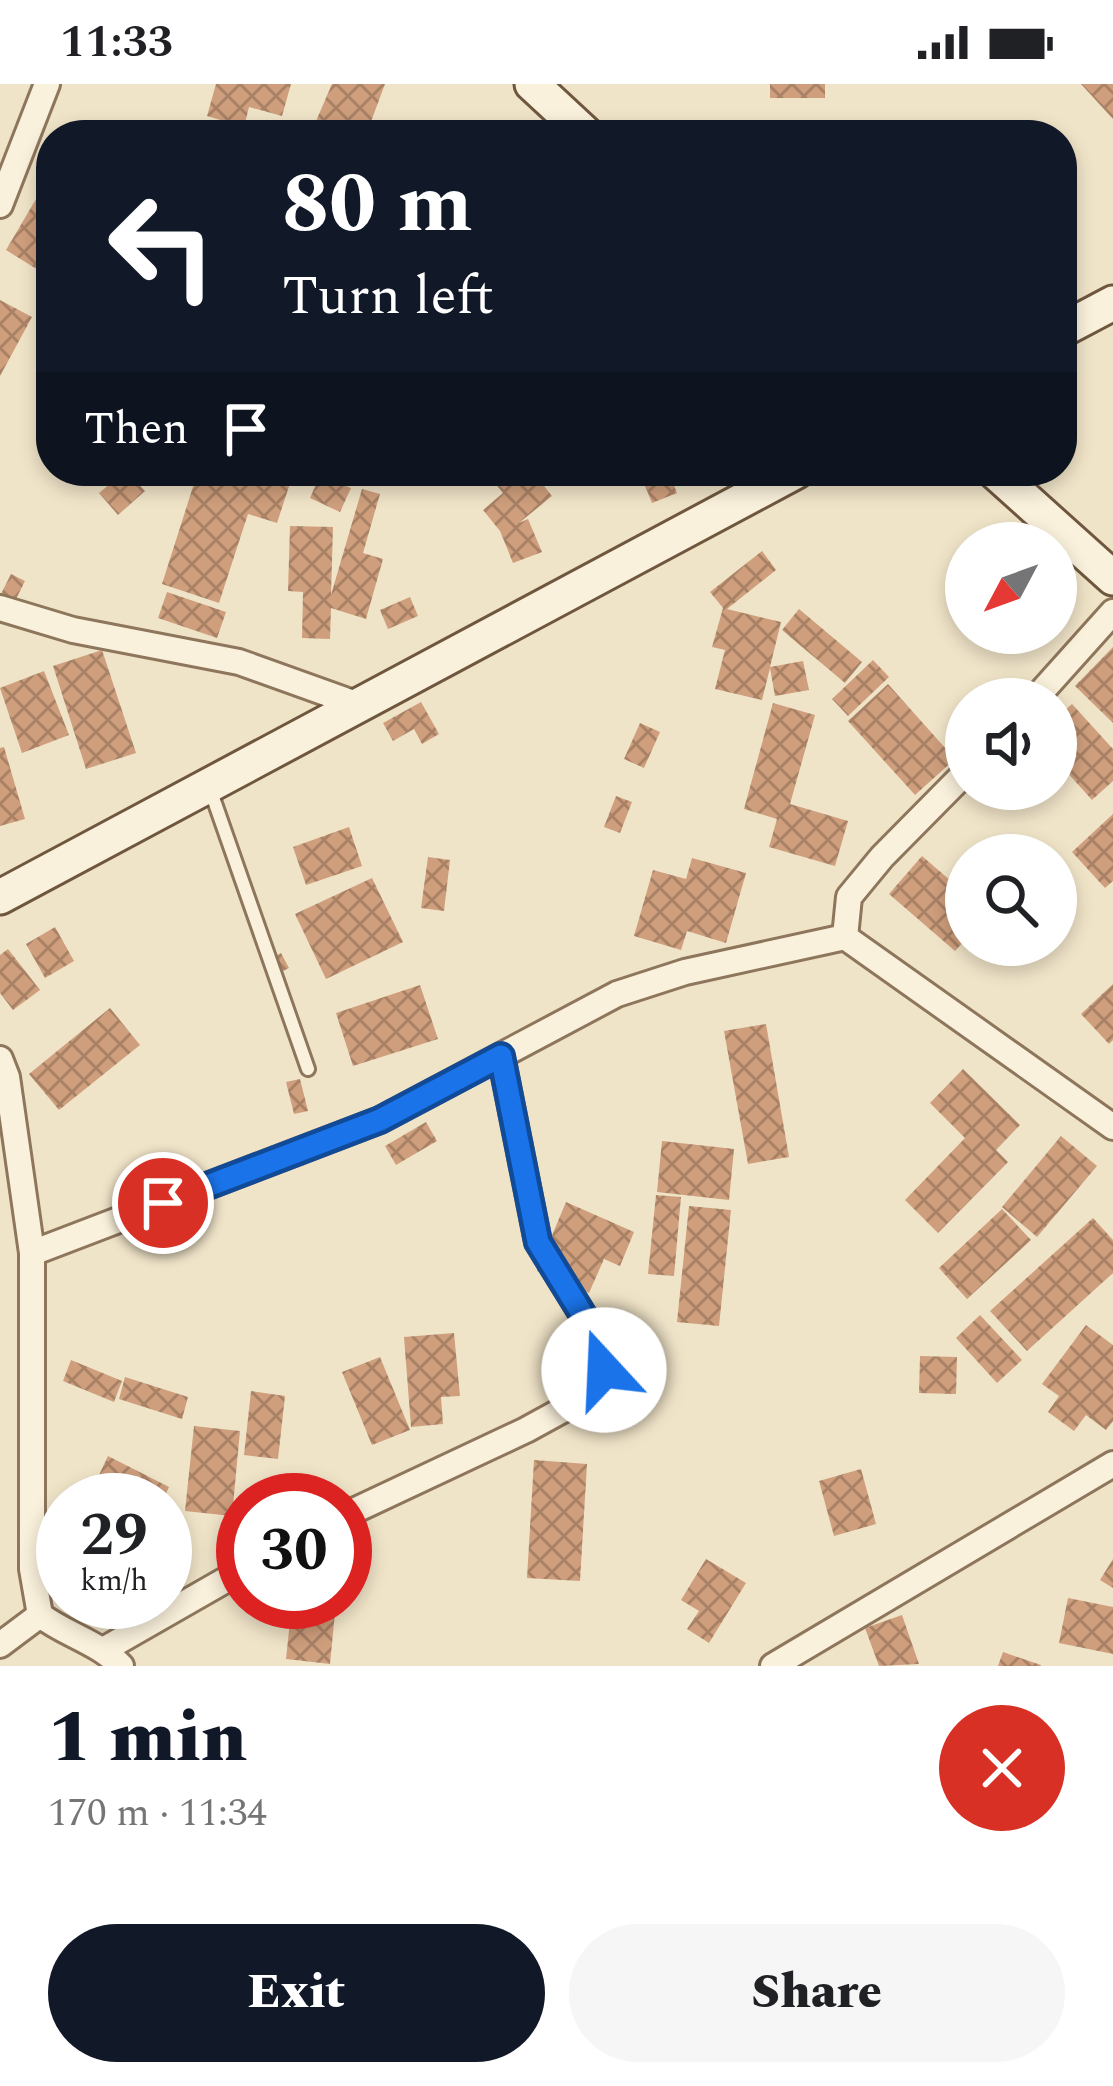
<!DOCTYPE html>
<meta charset="utf-8">
<style>
body{margin:0;font-family:Spectral,serif;background:#f6f6f6;color:#202124;height:100vh;display:flex;flex-direction:column;font-size:45px;white-space:nowrap}
*{box-sizing:border-box;margin:0}
p{font-size:39px;color:#757577}
.icon{flex:none;width:66px;height:66px;fill:none;stroke:currentColor;stroke-width:2;stroke-linecap:round;stroke-linejoin:round}
.map{position:relative;height:1582px;overflow:hidden}
.panel{display:flex;flex-direction:column;background:#fff;flex:1}
.panel>*{flex:none}
.guide{position:absolute;left:36px;top:36px;width:1041px;height:366px;border-radius:48px;box-shadow:0 6px 18px #0003;background:#111827;color:#fff;overflow:hidden}
.needle{width:78px;rotate:229deg}
.buttons{position:absolute;left:945px;top:438px;display:grid;gap:24px}
.buttons a{display:grid;place-items:center;width:132px;height:132px;border-radius:50%;background:#fff;box-shadow:0 6px 18px #0003;font-size:60px}
.speed{position:absolute;left:36px;top:1389px;display:flex;gap:24px;font-size:60px;font-weight:700;text-align:center}
.speed>*{display:grid;place-content:center;width:156px;height:156px;border-radius:50%;background:#fff;box-shadow:0 6px 18px #0003;line-height:1}
.speed small{font-size:30px;font-weight:400}
.speed .limit{border:18px solid #d22;background:#fff;color:#111}
.pin{position:absolute;display:grid;place-items:center;width:102px;height:102px;color:#fff;margin:-51px;border:6px solid #fff;border-radius:50%;box-shadow:0 3px 12px #0007}
.me{position:absolute;width:132px;margin:-66px;rotate:340deg;stroke-linejoin:round;filter:drop-shadow(0 0 9px #0008)}
.turn{display:flex;align-items:center;gap:42px;height:252px;padding:0 48px;font-size:54px}
.turn .icon{width:156px;height:156px;stroke-width:2.5}
.turn b{display:block;font-size:84px;line-height:102px}
.then{display:flex;align-items:center;height:114px;padding:0 48px;background:#0003;gap:24px;font-size:45px}
.round{display:grid;place-items:center;flex:none;width:126px;height:126px;border-radius:63px;background:#f6f6f6}
.head{display:flex;align-items:center;justify-content:space-between;height:204px;padding:0 48px}
h1{font-size:72px;font-weight:800;line-height:90px;color:#111827}
.cta{display:flex;gap:24px;margin-top:auto;padding:24px 48px}
.cta a{flex:1;height:138px;border-radius:72px;background:#111827;color:#fff;font-size:48px;font-weight:800;line-height:138px;text-align:center}
.cta a+a{background:#f6f6f6;color:#202124}
.status{display:flex;justify-content:space-between;align-items:center;height:84px;padding:0 60px;background:#fff;direction:ltr}
.status svg{height:33px;fill:currentColor}
.map>svg:first-child{display:block}
.building{fill:url(#building-cross-hatch)}
.lines{fill:none;stroke-linecap:round;stroke-linejoin:round}
.lane-casing{stroke:#8d765c;stroke-width:18}
.street-casing{stroke:#8d765c;stroke-width:30}
.secondary-casing{stroke:#6f573f;stroke-width:39}
.lane{stroke:#faf1dc;stroke-width:12}
.street{stroke:#faf1dc;stroke-width:24}
.secondary{stroke:#faf1dc;stroke-width:33}
.route-casing{stroke:#114b97;stroke-width:30}
.route{stroke:#1a73e8;stroke-width:21}
</style>
<div class="status"><b>11:33</b><svg viewBox="0 0 49 12"><path d="M0 12V9h3v3zM5 12V6h3v6zM10 12V3h3v9zM15 12V0h3v12zM26 1h20v11H26zM47 4h2v5h-2z"/></svg></div>
<div class="map">
<svg width="1113" height="1582" viewBox="0 0 1113 1582">
<defs>
<pattern id="building-cross-hatch" width="8" height="8" patternUnits="userSpaceOnUse" patternTransform="scale(3)"><rect width="8" height="8" fill="#cf9f7d"/><path d="M0 0l8 8M0 8l8-8" fill="none" stroke="#a98266"/></pattern>
</defs>
<rect width="100%" height="100%" fill="#f0e4c8"/>
<g class="building">
<polygon points="216,0 291,0 282,32 249,23 244,43 207,32"/>
<polygon points="332,0 385,0 366,51 310,51"/>
<rect x="770" y="0" width="55" height="14"/>
<polygon points="1081,0 1113,0 1113,35"/>
<polygon points="863,38 872,51 842,51"/>
<polygon points="39,110 51,118 51,194 6,166"/>
<polygon points="0,216 32,233 0,292"/>
<polygon points="51,218 51,249 39,243"/>
<polygon points="126,387 145,407 118,431 99,409"/>
<polygon points="198,387 294,387 277,439 248,430 219,519 162,500"/>
<polygon points="485,387 532,387 552,412 519,439 528,435 542,468 513,479 500,447 483,426 503,409"/>
<polygon points="655,387 668,387 677,409 652,419 641,392"/>
<polygon points="320,391 351,404 340,428 310,414"/>
<polygon points="362,405 380,410 363,469 383,475 366,535 331,524 330,555 302,554 303,508 288,507 290,442 333,443 331,511"/>
<polygon points="762,467 776,486 727,525 781,538 770,583 803,577 809,606 775,612 770,584 762,616 715,605 725,566 712,563 723,524 710,508"/>
<polygon points="11,490 25,497 15,517 1,510"/>
<polygon points="167,508 226,528 217,554 158,534"/>
<polygon points="410,513 418,532 388,545 380,526"/>
<polygon points="799,525 862,578 845,599 782,546"/>
<polygon points="1113,563 1113,639 1075,602"/>
<polygon points="102,566 136,669 86,685 53,582"/>
<polygon points="873,576 889,593 848,632 832,615"/>
<polygon points="44,587 69,651 22,669 0,604"/>
<polygon points="888,600 955,675 915,711 848,637"/>
<polygon points="421,618 439,650 422,660 414,645 393,657 383,639"/>
<polygon points="773,619 815,631 790,720 848,737 835,782 769,763 777,735 744,725"/>
<polygon points="1072,620 1113,665 1113,697 1092,716 1056,676 1056,634"/>
<polygon points="640,639 660,648 644,684 624,675"/>
<polygon points="4,663 25,735 0,742 0,664"/>
<polygon points="616,712 632,718 620,749 604,743"/>
<polygon points="1113,730 1113,797 1105,804 1072,768"/>
<polygon points="349,743 362,782 306,801 293,763"/>
<polygon points="922,772 966,810 966,855 955,867 889,810"/>
<polygon points="428,773 450,776 444,827 421,824"/>
<polygon points="692,774 746,789 726,859 687,847 681,866 634,852 653,786 686,795"/>
<polygon points="372,794 403,858 326,895 295,830"/>
<polygon points="55,843 74,877 45,894 26,860"/>
<polygon points="8,865 40,906 13,926 0,909 0,871"/>
<polygon points="281,869 289,884 269,894 262,879"/>
<polygon points="1113,900 1113,956 1109,960 1081,930"/>
<polygon points="420,901 438,955 353,982 336,929"/>
<polygon points="110,924 140,961 59,1026 29,990"/>
<polygon points="766,940 789,1073 748,1080 724,947"/>
<polygon points="963,985 1020,1041 996,1066 1008,1078 938,1149 905,1116 965,1054 930,1019"/>
<polygon points="300,995 308,1027 294,1030 286,998"/>
<polygon points="426,1038 437,1057 396,1081 385,1062"/>
<polygon points="1061,1052 1097,1082 1037,1153 1002,1123"/>
<polygon points="662,1057 734,1065 729,1116 657,1108"/>
<polygon points="656,1111 681,1113 674,1192 648,1190"/>
<polygon points="566,1118 634,1148 620,1182 604,1175 589,1209 537,1187"/>
<polygon points="689,1122 731,1126 719,1242 677,1238"/>
<polygon points="1002,1125 1031,1156 967,1215 939,1184"/>
<polygon points="1093,1134 1113,1156 1113,1189 1027,1267 990,1227"/>
<polygon points="980,1231 1022,1276 997,1299 956,1254"/>
<polygon points="1086,1241 1113,1261 1113,1337 1106,1346 1086,1331 1074,1347 1048,1328 1059,1312 1042,1300"/>
<polygon points="454,1249 460,1312 441,1313 443,1340 411,1343 404,1253"/>
<polygon points="920,1272 957,1273 956,1310 919,1309"/>
<polygon points="380,1273 410,1346 372,1361 342,1288"/>
<polygon points="71,1276 122,1297 114,1318 63,1297"/>
<polygon points="125,1293 188,1313 182,1335 119,1315"/>
<polygon points="251,1307 285,1312 278,1375 244,1371"/>
<polygon points="194,1342 240,1347 232,1432 185,1427"/>
<polygon points="108,1372 169,1403 163,1416 103,1416 91,1408"/>
<polygon points="534,1376 587,1380 580,1497 527,1494"/>
<polygon points="861,1385 876,1440 834,1452 819,1397"/>
<polygon points="706,1475 746,1499 709,1559 687,1545 699,1527 681,1516"/>
<polygon points="1113,1475 1113,1504 1100,1496"/>
<polygon points="1068,1514 1113,1523 1113,1570 1059,1559"/>
<polygon points="292,1518 336,1518 330,1580 286,1575"/>
<polygon points="902,1531 919,1580 879,1582 865,1544"/>
<polygon points="1003,1568 1041,1581 1041,1582 998,1582"/>
</g>
<g class="lines">
<defs>
<polyline id="lane" points="210,705 308,985"/>
<g id="street">
<polyline points="0,121 47,0"/>
<polyline points="0,524 73,546 239,578 359,621"/>
<polyline points="1035,615 1113,528"/>
<polyline points="845,853 849,813 882,773 966,688"/>
<path d="M0 975 7 993 32 1169V1485L40 1531C66 1551 98 1558 121 1582"/>
<polyline points="32,1169 380,1036 617,910 685,888 845,853 1113,1043"/>
<polyline points="345,1431 526,1346 579,1317 604,1286 607,1270 538,1158 501,972"/>
<polyline points="0,1561 40,1531"/>
<polyline points="105,1565 243,1486"/>
<polyline points="773,1582 1113,1380"/>
</g>
<g id="secondary">
<polyline points="532,0 587,51"/>
<polyline points="1062,246 1113,219"/>
<polyline points="994,387 1113,494"/>
<polyline points="0,813 797,387"/>
</g>
</defs>
<use href="#lane" class="lane-casing"/>
<use href="#street" class="street-casing"/>
<use href="#secondary" class="secondary-casing"/>
<use href="#lane" class="lane"/>
<use href="#street" class="street"/>
<use href="#secondary" class="secondary"/>
</g>
<g class="lines">
<defs>
<polyline id="route" points="163,1119 380,1036 501,972 538,1158 607,1270 604,1286"/>
</defs>
<use href="#route" class="route-casing"/>
<use href="#route" class="route"/>
</g>
</svg>
<div class="buttons">
<a><svg class="needle" viewBox="-14 -14 28 28"><path d="M0-13l5 13h-10z" fill="#e53935"/><path d="M0 13l5-13h-10z" fill="#757577"/></svg></a>
<a><svg class="icon" aria-label="sound" viewBox="0 0 24 24"><path d="M4 9h4l5-4v14l-5-4H4zM17 9q2 3 0 6"/></svg></a>
<a><svg class="icon" aria-label="search" viewBox="0 0 24 24"><circle cx="10" cy="10" r="6"/><path d="M15 15l6 6"/></svg></a>
</div>
<div class="speed"><div>29<small>km/h</small></div><div class="limit">30</div></div>
<div class="pin" style="left:163px;top:1119px;background:#d93025"><svg class="icon" aria-label="arrive" viewBox="0 0 24 24"><path d="M6 21V4h12l-3 4 3 4H6"/></svg></div>
<svg class="me" style="left:604px;top:1286px" viewBox="-20 -20 40 40"><circle r="19" fill="#fff"/><path d="M0-13L10 11 0 6-10 11z" fill="#1a73e8"/></svg>
<div class="guide">
<div class="turn"><svg class="icon" aria-label="left" viewBox="0 0 24 24"><path d="M17 20v-9H6M10 6l-5 5 5 5"/></svg><div><b>80 m</b>Turn left</div></div>
<div class="then">Then<svg class="icon" aria-label="arrive" viewBox="0 0 24 24"><path d="M6 21V4h12l-3 4 3 4H6"/></svg></div>
</div>
</div>
<section class="panel">
<div class="head"><div><h1>1 min</h1><p>170 m · 11:34</p></div><a class="round" style="background:#d93025;color:#fff"><svg class="icon" aria-label="close" viewBox="0 0 24 24"><path d="M6 6l12 12M18 6L6 18"/></svg></a></div>
<div class="cta"><a>Exit</a><a>Share</a></div>
</section>
